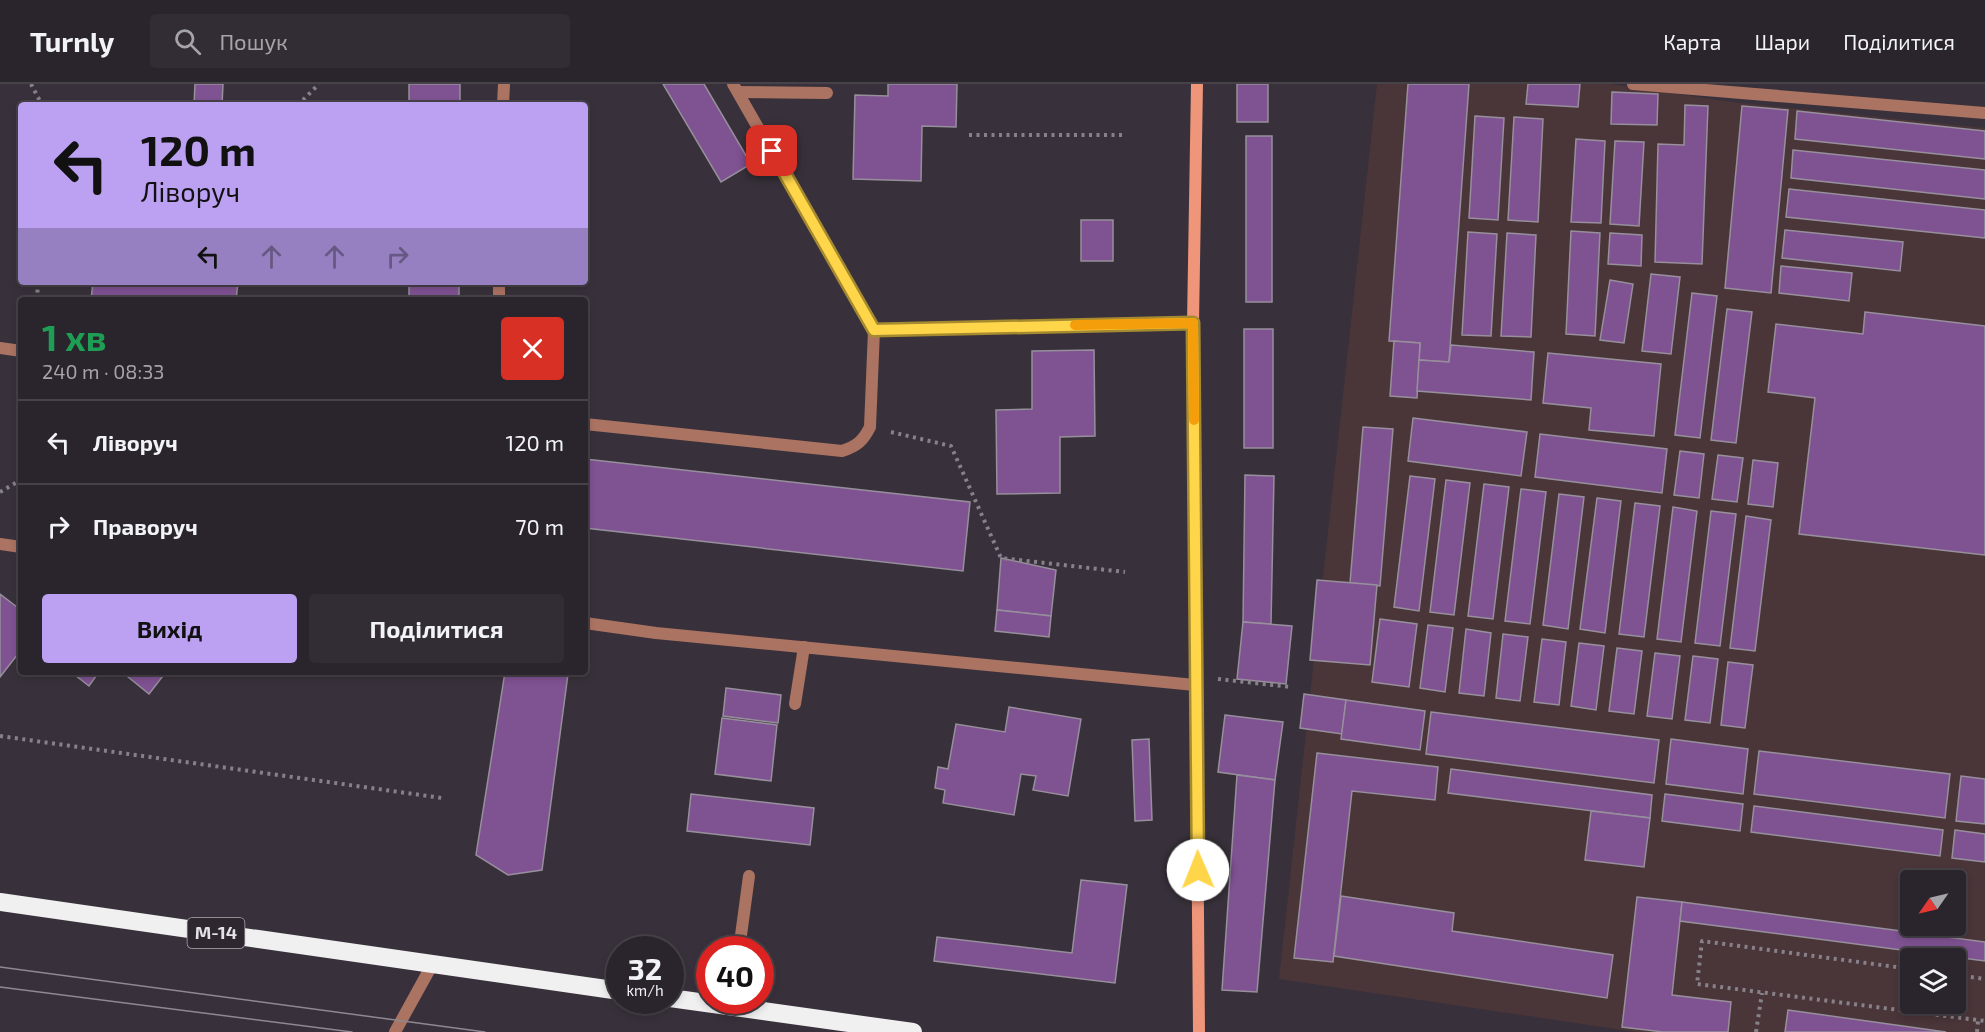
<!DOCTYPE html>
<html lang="uk">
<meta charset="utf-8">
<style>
body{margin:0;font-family:"Exo 2",sans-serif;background:#322d34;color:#f1f3f6;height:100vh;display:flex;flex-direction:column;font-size:22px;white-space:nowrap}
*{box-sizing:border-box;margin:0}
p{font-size:20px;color:#a5a5a9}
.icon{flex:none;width:33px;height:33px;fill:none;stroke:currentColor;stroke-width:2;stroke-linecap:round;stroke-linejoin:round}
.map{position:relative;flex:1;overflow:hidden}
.side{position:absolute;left:18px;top:213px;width:570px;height:378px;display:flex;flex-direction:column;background:#2a252c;border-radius:6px;box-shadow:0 3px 9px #0003,0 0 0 2px #464248}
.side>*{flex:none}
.hud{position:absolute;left:18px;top:18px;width:570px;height:183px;border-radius:6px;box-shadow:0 3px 9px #0003,0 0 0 2px #464248;background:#bca0f2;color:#111;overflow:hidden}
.needle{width:39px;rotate:236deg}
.tools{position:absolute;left:1900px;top:786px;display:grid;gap:12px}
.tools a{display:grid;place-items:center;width:66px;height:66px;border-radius:6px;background:#2a252c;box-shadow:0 3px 9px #0003,0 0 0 2px #464248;font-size:30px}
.speed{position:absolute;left:606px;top:852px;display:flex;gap:12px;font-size:30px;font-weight:700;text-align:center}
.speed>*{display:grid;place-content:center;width:78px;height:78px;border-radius:50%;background:#2a252c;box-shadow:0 3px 9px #0003,0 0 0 2px #464248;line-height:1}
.speed small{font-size:15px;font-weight:400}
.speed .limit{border:9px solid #d22;background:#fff;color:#111}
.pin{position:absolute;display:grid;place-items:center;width:51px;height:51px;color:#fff;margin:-26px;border-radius:12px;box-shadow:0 3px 9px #0006}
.me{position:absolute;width:66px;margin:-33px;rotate:359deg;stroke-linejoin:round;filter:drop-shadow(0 0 4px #0008)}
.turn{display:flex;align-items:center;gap:21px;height:126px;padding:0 24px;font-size:27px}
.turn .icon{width:78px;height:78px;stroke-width:2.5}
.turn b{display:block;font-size:42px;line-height:51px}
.lanes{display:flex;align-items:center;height:57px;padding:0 24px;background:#0003;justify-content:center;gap:30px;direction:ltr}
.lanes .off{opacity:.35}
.round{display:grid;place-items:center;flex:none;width:63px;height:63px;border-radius:6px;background:#322d34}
.head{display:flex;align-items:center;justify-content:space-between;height:102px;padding:0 24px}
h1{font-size:36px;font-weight:700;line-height:45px;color:#1e9e55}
.cta{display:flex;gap:12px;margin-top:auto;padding:12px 24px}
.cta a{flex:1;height:69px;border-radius:6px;background:#bca0f2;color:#111;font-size:24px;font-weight:700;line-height:69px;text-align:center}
.cta a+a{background:#322d34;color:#f1f3f6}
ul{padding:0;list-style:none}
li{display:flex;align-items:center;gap:18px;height:84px;padding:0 24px;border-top:2px solid #464248}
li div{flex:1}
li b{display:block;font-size:22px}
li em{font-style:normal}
header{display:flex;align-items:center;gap:36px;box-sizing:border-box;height:84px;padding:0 30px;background:#2a252c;border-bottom:2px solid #464248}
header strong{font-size:28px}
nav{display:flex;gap:33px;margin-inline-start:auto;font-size:21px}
.search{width:420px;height:54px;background:#322d34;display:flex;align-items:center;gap:15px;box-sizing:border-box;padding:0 21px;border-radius:6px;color:#a5a5a9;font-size:22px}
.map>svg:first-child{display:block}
.commercial{fill:#4a3539;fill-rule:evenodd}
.building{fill:#7f5292;stroke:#978f9b;stroke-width:1.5}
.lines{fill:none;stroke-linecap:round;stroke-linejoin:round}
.path{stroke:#878189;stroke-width:4;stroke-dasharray:3 4.5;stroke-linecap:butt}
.lane{stroke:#ab7362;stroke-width:12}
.secondary{stroke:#ee957a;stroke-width:12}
.highway{stroke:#f0f0f0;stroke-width:18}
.tram{stroke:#8e8991;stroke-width:1.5}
.route-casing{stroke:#a68a30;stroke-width:15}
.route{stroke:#ffd54a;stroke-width:10}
.slow{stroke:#f59e0b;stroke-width:10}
.labels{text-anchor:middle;stroke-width:6;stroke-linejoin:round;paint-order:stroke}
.shield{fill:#2e2730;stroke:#aea9b0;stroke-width:1.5}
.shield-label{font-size:18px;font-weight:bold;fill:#e5e1e7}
</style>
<header>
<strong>Turnly</strong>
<div class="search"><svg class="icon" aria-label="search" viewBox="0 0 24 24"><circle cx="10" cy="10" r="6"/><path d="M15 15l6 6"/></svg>Пошук</div>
<nav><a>Карта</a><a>Шари</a><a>Поділитися</a></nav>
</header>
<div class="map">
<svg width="1985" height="948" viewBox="0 0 1985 948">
<rect width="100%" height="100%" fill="#38313b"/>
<path class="commercial" d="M1377 0H1610L1732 18 1985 44V948H1636L1279 895ZM1911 796H1956V842H1911ZM1911 874H1956V920H1911Z"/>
<g class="building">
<polygon points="195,0 223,0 222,21 194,21"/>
<rect x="409" y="0" width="51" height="21"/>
<polygon points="663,0 704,0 751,80 721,98"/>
<polygon points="888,0 957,0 956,43 922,42 921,97 853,95 855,11 888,12"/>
<rect x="1237" y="0" width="31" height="38"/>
<polygon points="1408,0 1469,0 1449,278 1419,276 1420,259 1389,257"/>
<polygon points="1528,0 1580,0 1578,23 1526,20"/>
<polygon points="1612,8 1658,10 1657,41 1611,40"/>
<polygon points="1685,21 1708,22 1702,180 1655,178 1658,60 1684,61"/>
<polygon points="1742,22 1788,26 1771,209 1725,204"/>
<polygon points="1797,27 1985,47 1985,75 1795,55"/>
<polygon points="1475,32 1504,34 1498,136 1469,134"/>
<polygon points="1514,33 1543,35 1538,138 1508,136"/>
<rect x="1246" y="52" width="26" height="166"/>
<polygon points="1576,55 1605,57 1601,139 1571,138"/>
<polygon points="1615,57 1644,58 1639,142 1610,140"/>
<polygon points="1793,66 1985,86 1985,115 1791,94"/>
<polygon points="1789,105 1985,126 1985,154 1786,133"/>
<rect x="1081" y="136" width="32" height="41"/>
<polygon points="1785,146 1903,158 1900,187 1782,174"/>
<polygon points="1571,147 1600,149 1595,252 1566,250"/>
<polygon points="1468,148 1497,150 1491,252 1462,251"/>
<polygon points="1507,149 1536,151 1531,253 1501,252"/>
<polygon points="1610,149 1642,151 1641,182 1608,180"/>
<polygon points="1781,182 1852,189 1849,217 1779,209"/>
<polygon points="1651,190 1680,193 1671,270 1642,267"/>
<polygon points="1610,196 1633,200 1624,259 1600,256"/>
<polygon points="93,198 238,198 236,216 91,216"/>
<rect x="409" y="198" width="50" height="18"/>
<polygon points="1692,209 1717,212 1700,354 1675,351"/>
<polygon points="1727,225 1752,228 1736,359 1711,356"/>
<polygon points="1865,228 1985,242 1985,471 1799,450 1815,314 1768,308 1776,240 1863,250"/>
<rect x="1244" y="245" width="29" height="119"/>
<polygon points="1394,257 1420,259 1417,314 1390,312"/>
<polygon points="1451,261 1534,268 1531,316 1417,307 1419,276 1449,278"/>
<polygon points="1094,266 1095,352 1060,353 1060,409 997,410 996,326 1032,325 1032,267"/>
<polygon points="1548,269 1661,280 1654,352 1589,346 1591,324 1543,319"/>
<polygon points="1413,334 1527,348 1521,392 1408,377"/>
<polygon points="1363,343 1393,345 1380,502 1350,499"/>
<polygon points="1540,350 1667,365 1662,409 1535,393"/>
<polygon points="1680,367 1704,370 1699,414 1674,411"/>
<polygon points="1718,371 1743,374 1737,418 1712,415"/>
<polygon points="585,375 970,418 963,487 585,444"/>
<polygon points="1753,376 1778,379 1773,423 1748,420"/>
<polygon points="1245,391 1274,392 1271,540 1243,538"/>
<polygon points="1410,392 1435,395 1419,527 1394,523"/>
<polygon points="1446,396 1470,399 1454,531 1430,528"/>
<polygon points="1484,400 1509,403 1493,535 1468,532"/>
<polygon points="1521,405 1546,408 1530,540 1505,537"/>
<polygon points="1559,410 1584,413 1568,545 1543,541"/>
<polygon points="1597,414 1621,417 1605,549 1580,545"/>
<polygon points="1635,419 1660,422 1644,553 1619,550"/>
<polygon points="1673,423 1697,427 1681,558 1657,555"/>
<polygon points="1711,427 1736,430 1720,562 1695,559"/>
<polygon points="1746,432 1771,436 1755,567 1730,564"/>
<polygon points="1001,474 1056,486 1051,532 997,526"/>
<polygon points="1317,496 1377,501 1370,581 1310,576"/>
<polygon points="0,510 21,526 21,566 0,593"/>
<polygon points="997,526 1051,532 1049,553 995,547"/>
<polygon points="1380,535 1417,540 1409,603 1372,598"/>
<polygon points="1243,538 1292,542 1286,600 1237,595"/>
<polygon points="1428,541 1453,544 1445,608 1420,604"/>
<polygon points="1466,545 1491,549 1484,612 1459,609"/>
<polygon points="1503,550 1528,553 1520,617 1496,614"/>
<polygon points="1542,555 1566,558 1559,621 1534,618"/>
<polygon points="1579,559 1604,562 1596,626 1571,622"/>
<polygon points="1617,564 1642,567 1634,630 1609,627"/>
<polygon points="1655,569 1680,572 1672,635 1647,632"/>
<polygon points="1693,572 1718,575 1710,639 1685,636"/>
<polygon points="1728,578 1753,581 1745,644 1721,641"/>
<polygon points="71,588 99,588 89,602"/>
<polygon points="122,588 166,588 149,610"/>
<polygon points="505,588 568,590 542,786 508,791 476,771"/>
<polygon points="726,604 781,611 778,639 723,632"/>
<polygon points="1304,610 1346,616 1342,650 1300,644"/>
<polygon points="1346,616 1425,627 1420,666 1341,655"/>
<polygon points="1009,623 1081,635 1068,712 1033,706 1036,692 1021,690 1014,731 943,719 945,706 935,704 938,683 948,685 956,640 1005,648"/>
<polygon points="1431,628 1659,656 1654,699 1426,670"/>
<polygon points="1225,631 1283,638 1275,696 1218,688"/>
<polygon points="722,634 777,641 771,697 715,690"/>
<polygon points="1149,655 1152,736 1135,737 1132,656"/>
<polygon points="1671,655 1748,665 1743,710 1666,700"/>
<polygon points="1759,667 1950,690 1945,734 1754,710"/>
<polygon points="1317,669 1438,683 1435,716 1352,707 1333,878 1294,874"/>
<polygon points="1451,685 1652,711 1650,734 1448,709"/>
<polygon points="1237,691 1275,696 1257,908 1222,906"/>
<polygon points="1961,692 1985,695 1985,740 1956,737"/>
<polygon points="691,710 814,724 810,761 687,747"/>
<polygon points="1665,710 1743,720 1740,747 1662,737"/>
<polygon points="1754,722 1943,746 1940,772 1751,748"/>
<polygon points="1591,727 1650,734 1644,783 1585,776"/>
<polygon points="1955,746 1985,750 1985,778 1952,774"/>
<polygon points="1081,796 1127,801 1115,899 934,877 937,853 1072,869"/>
<polygon points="1341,812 1454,829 1452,847 1613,871 1607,914 1334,872"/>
<polygon points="1637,813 1682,818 1672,911 1731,918 1728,948 1663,948 1622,943"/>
<polygon points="1682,818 1985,858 1985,877 1680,837"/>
<polygon points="1788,926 1946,948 1785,948"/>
</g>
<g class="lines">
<g class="path">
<polyline points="31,0 42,21"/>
<polyline points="303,16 319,0"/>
<polyline points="969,51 1126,51"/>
<polyline points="37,216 38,198"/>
<polyline points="891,348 951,362 1001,474 1125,488"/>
<polyline points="0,408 21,396"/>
<polyline points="1218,595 1291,603"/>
<polyline points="0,652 442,714"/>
<polyline points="1911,885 1702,857 1697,900 1985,937"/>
<polyline points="1956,891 1985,895"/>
<polyline points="1756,948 1762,909"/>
<polyline points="1977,948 1978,937"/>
</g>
<g class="lane">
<polyline points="1633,0 1985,29"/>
<polyline points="738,8 827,9"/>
<polyline points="503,21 504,0"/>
<polyline points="499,216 499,198"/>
<polyline points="874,246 1193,239"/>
<polyline points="0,264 21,267"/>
<path d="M585 340 842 367C857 362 863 357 870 343L874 246 733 0"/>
<polyline points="0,460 21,463"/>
<polyline points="585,539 656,549 1195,601"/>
<polyline points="795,620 804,563"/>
<polyline points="739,866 749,792"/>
<polyline points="395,948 432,881"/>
</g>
<polyline class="secondary" points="1197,0 1193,239 1199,948"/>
<g class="highway">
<polyline points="0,818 620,907"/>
<polyline points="670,914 913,948"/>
</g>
<g class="tram">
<polyline points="0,883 485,948"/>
<polyline points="0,903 352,948"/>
</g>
</g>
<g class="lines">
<defs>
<polyline id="route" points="772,67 874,246 1193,239 1198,786"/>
</defs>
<use href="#route" class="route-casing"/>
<use href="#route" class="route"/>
<polyline class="slow" points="1075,241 1193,239 1194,336"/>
</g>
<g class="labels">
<rect class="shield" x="187.5" y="834" width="57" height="30" rx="4.5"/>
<g class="shield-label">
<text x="216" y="855">М-14</text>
</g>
</g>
</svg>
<div class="tools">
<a><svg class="needle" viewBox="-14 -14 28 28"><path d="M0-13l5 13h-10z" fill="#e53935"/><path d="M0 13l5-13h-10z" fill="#a5a5a9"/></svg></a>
<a><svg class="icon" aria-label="layers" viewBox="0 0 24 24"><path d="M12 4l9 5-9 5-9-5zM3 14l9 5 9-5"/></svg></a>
</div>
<div class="speed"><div>32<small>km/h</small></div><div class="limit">40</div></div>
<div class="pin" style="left:772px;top:67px;background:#d93025"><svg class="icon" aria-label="arrive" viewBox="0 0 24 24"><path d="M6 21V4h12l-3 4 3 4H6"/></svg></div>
<svg class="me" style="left:1198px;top:786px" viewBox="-20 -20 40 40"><circle r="19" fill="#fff"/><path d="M0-13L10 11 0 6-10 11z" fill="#ffd54a"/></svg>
<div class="hud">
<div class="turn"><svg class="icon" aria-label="left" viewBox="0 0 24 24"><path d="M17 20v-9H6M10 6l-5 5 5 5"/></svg><div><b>120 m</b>Ліворуч</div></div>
<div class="lanes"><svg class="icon" aria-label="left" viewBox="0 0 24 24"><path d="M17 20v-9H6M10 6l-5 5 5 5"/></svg><svg class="icon off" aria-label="ahead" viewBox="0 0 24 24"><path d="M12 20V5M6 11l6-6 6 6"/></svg><svg class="icon off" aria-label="ahead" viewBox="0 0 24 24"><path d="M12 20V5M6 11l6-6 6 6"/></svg><svg class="icon off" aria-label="right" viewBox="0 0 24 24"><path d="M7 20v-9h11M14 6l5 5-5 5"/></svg></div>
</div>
<section class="side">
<div class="head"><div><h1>1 хв</h1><p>240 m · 08:33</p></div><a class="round" style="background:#d93025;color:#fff"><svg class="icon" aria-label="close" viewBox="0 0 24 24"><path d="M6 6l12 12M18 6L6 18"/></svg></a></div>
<ul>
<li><svg class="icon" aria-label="left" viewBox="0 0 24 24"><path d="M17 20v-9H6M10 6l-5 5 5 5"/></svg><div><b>Ліворуч</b></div><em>120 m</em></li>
<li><svg class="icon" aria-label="right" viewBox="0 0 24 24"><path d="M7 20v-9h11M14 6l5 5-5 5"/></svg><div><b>Праворуч</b></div><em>70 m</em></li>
</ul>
<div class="cta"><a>Вихід</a><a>Поділитися</a></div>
</section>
</div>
